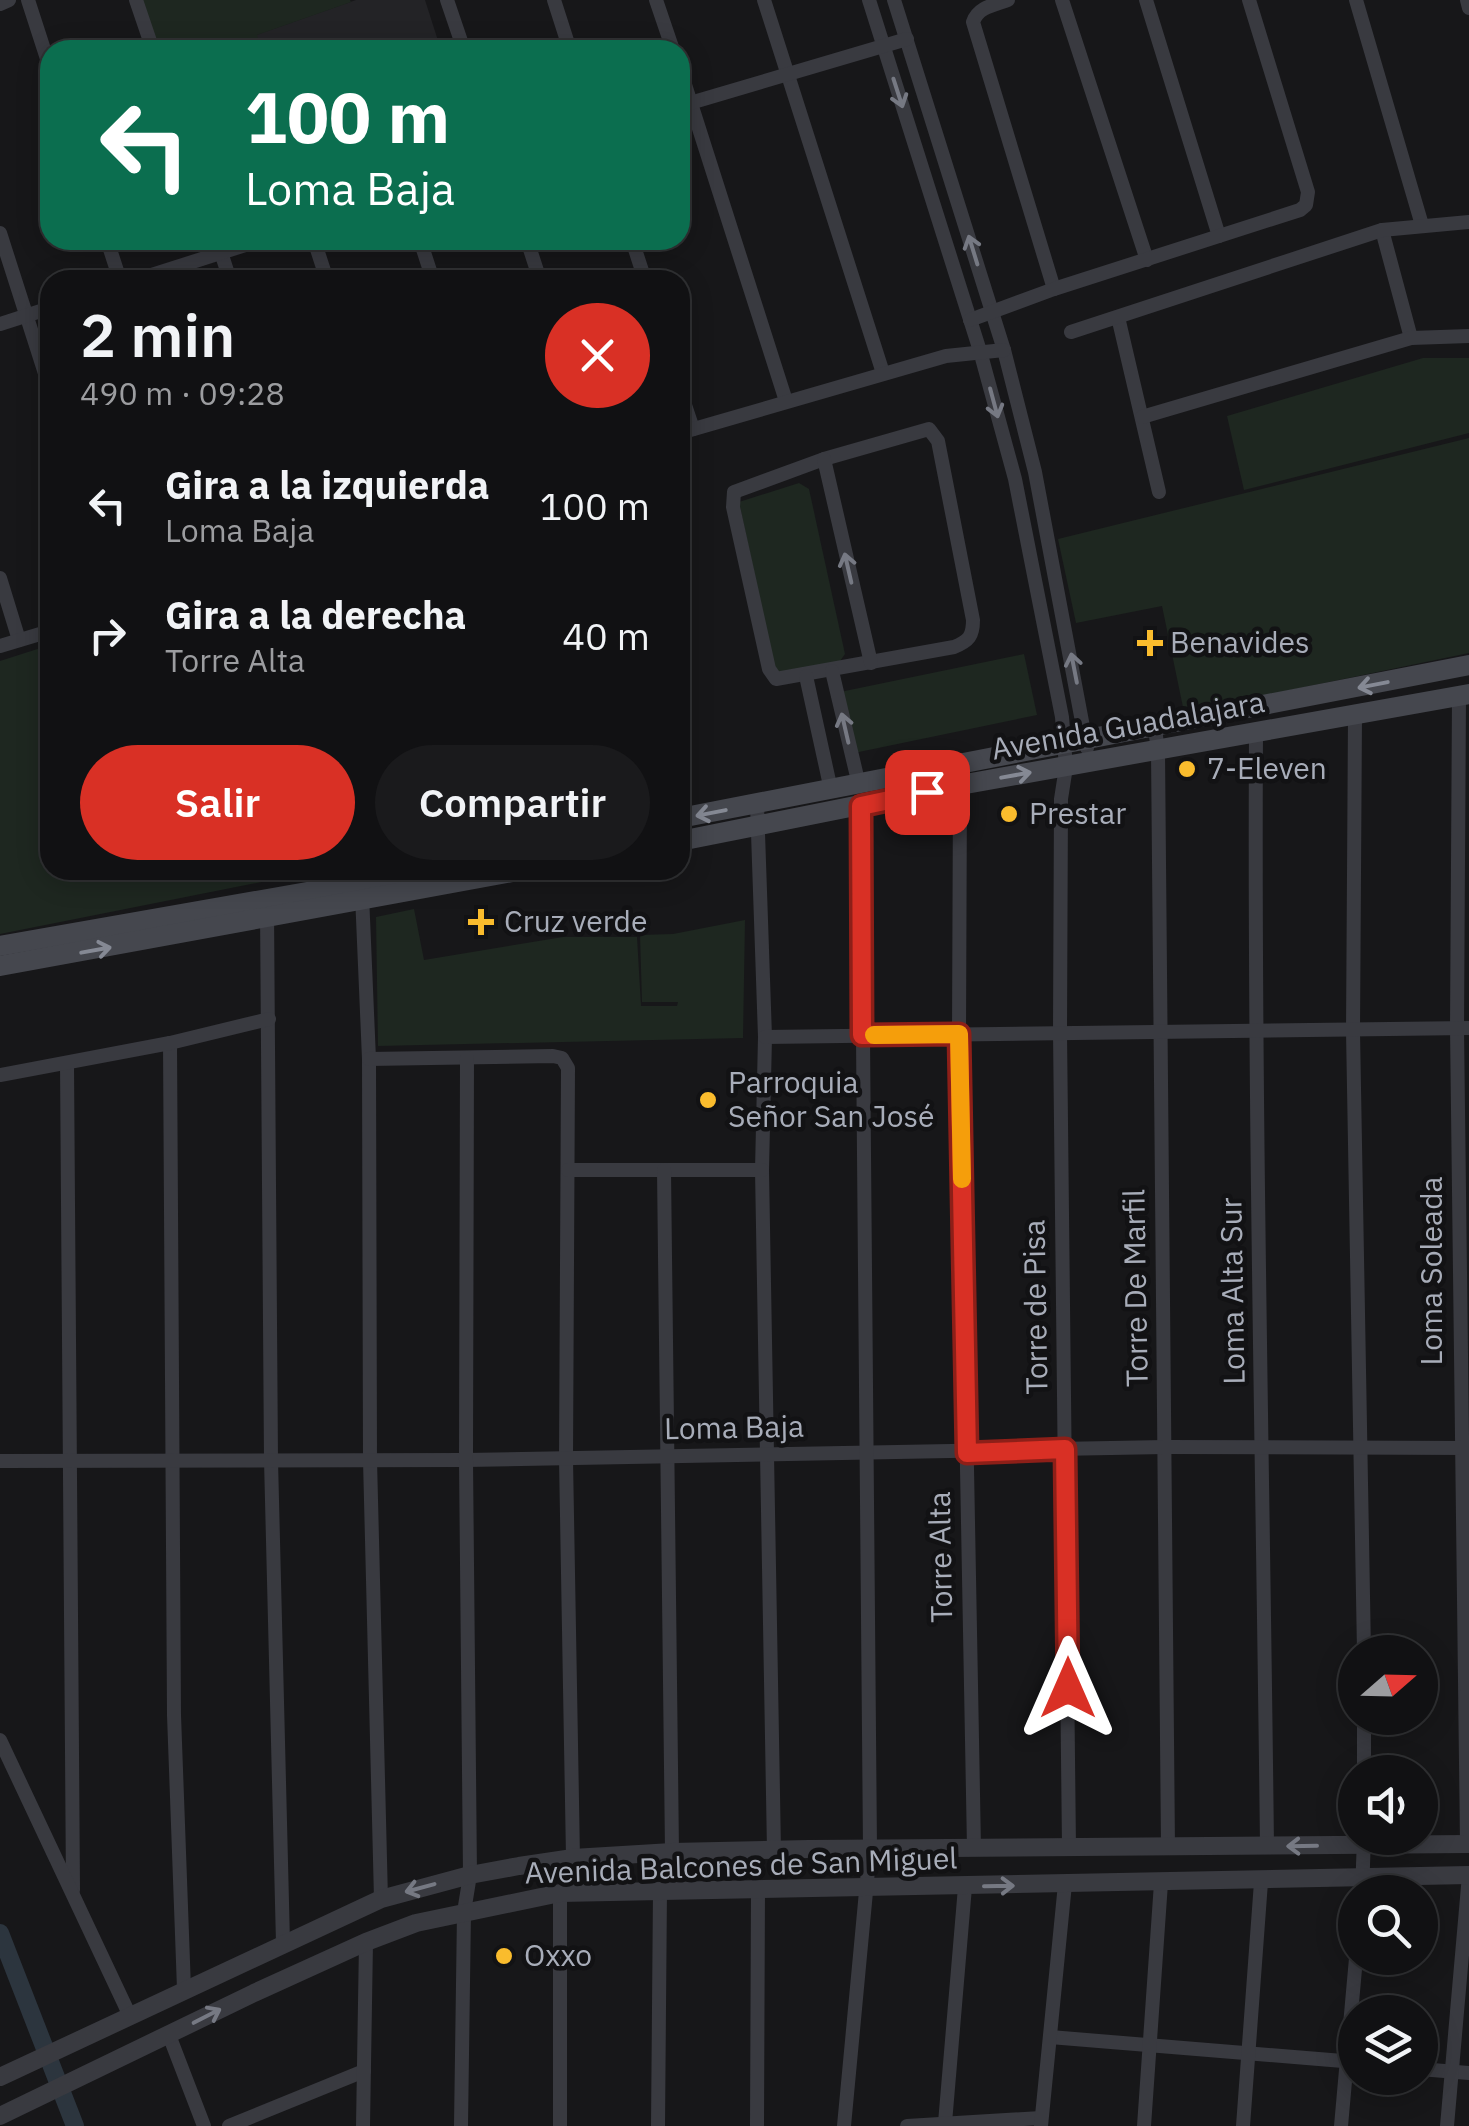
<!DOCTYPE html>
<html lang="es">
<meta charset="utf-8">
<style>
body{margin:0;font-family:"IBM Plex Sans",sans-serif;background:#1a1a1c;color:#f1f3f6;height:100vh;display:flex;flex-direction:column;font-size:38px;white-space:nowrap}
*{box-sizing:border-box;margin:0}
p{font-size:32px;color:#9c9da0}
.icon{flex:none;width:55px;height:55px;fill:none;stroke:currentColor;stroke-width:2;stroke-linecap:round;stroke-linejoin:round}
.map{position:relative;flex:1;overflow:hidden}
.details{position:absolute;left:40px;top:270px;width:650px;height:610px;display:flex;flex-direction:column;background:#111113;border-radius:30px;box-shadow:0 5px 25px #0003,0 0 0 2px #303133}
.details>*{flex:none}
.top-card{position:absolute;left:40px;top:40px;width:650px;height:210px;border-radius:30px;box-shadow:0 5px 25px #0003,0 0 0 2px #303133;background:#0b6e4f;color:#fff;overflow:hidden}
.needle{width:65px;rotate:70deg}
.controls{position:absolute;left:1338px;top:1635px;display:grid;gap:20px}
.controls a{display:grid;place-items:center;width:100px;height:100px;border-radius:50%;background:#111113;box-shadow:0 5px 25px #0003,0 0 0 2px #303133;font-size:50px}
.pin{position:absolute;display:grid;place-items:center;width:85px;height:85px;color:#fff;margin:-42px;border-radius:20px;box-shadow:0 5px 15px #0006}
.me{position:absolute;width:110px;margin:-55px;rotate:0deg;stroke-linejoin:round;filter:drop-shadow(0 0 8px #0008)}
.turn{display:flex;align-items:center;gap:35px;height:210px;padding:0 40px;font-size:45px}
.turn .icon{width:130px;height:130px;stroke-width:2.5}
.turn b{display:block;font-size:70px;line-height:85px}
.round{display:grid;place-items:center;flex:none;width:105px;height:105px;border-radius:52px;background:#1a1a1c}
.overview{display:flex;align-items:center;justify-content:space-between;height:170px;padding:0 40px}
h1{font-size:60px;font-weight:600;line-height:75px}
.primary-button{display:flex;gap:20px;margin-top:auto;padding:20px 40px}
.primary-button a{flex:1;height:115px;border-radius:60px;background:#d93025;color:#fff;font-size:40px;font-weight:600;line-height:115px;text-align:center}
.primary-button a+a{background:#1a1a1c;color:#f1f3f6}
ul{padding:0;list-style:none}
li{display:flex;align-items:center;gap:30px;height:130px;padding:0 40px}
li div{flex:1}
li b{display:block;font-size:38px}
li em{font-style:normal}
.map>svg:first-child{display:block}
.built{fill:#232326}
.green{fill:#1e2720}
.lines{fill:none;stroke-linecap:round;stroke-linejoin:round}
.canal{stroke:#2c353e;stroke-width:18}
.minor{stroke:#393a40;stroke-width:14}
.tertiary{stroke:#393a40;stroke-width:18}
.secondary{stroke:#45474e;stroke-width:20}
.oneway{stroke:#767983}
.oneway2{stroke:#858994}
.route-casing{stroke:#8d1f18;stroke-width:25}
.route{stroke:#d93025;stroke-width:18}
.slow{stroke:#f59e0b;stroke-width:18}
.poi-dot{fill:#fabc2d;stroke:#121214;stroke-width:4}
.labels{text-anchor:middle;stroke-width:9;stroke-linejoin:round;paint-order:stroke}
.poi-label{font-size:30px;fill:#a8adb9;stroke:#121214;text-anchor:start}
.street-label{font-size:30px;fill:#a8adb9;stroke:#121214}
</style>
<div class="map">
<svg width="1469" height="2126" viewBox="0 0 1469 2126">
<rect width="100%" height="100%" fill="#171719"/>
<polygon class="built" points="356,0 425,0 441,50 261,50 256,35"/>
<g class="green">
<polygon points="141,0 350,0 351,2 257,35 261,50 159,50"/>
<polygon points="1423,358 1469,358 1469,433 1244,490 1227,416"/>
<polygon points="1469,438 1469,653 1184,712 1162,606 1076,623 1058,539"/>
<polygon points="799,483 809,489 845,654 840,661 776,675 739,502"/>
<polygon points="50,645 50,870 322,870 0,934 0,661"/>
<polygon points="1024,654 1037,715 854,753 840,692"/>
<polygon points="414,909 424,960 563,937 637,937 641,1006 677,1006 678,1002 642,1002 640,935 673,934 745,920 743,1038 378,1046 376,917"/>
</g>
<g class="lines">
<polyline class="canal" points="0,1933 75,2126"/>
<g class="minor">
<polyline points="28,0 50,68"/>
<polyline points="136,0 153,50"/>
<polyline points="447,0 464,50"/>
<polyline points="554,0 570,50"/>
<polyline points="656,0 673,50"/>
<polyline points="764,0 883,373"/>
<polyline points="869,0 980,351 1015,479 1062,717 1066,767 1061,799 1060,1032 1069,1848"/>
<polyline points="894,0 1004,350 1035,472 1087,748"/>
<path d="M1008 0C994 5 978 7 973 22L1054 289"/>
<polyline points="1062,0 1147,260"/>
<polyline points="1146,0 1219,236"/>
<polyline points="1356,0 1422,225"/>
<polyline points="1467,0 1469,8"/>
<polyline points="0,4 9,0"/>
<polyline points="680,69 786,401"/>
<polyline points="680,106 907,39"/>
<polyline points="1382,230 1411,338"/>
<polyline points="0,233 50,389"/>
<polyline points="107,240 120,280"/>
<polyline points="217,240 230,280"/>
<polyline points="314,240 327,280"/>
<polyline points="420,240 433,280"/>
<polyline points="527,240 540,280"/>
<polyline points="632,240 645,280"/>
<polyline points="136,280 261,240"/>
<polyline points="1118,317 1159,492"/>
<polyline points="970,320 1054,289 1300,210 1306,205 1308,192 1249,0"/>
<polyline points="0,324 50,308"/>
<polyline points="1071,332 1382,230 1469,222"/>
<polyline points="680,390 693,429"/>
<polyline points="1142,417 1411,338 1469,336"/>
<path d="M929 429 938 441 973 620C973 636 969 641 954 647L776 679 769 669 733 507 734 492 824 459Z"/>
<polyline points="680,433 946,356 1004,350"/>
<polyline points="824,459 871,663"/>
<polyline points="0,578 19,640"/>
<polyline points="0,646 50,631"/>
<polyline points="832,671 859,785"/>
<polyline points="806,676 831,790"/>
<polyline points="1459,696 1457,1028 1467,1844"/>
<polyline points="1355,716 1353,1031 1364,1652"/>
<polyline points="1155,728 1158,752 1168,1848"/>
<path d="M1256 734C1254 1105 1263 1476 1267 1847"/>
<polyline points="960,785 959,1034 974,1848"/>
<polyline points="757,804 765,1037 762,1170 774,1851"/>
<polyline points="362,895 369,1059 370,1460 381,1899"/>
<polyline points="267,909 271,1460 283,1943"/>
<polyline points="765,1037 1469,1028"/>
<polyline points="170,1043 174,1715 184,1989"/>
<polyline points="369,1059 553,1056 562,1058 568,1068 566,1459 573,1858"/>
<polyline points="67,1064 73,1890"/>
<polyline points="0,1075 170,1043 269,1019"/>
<polyline points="568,1170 762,1170"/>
<polyline points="664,1170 672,1852"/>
<polyline points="0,1461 466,1460 1165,1447 1469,1448"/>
<polyline points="1364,1718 1364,1772"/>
<polyline points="0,1740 130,2016"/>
<polyline points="1362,1892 1364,1838"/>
<polyline points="560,1893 560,2126"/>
<polyline points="169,2035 204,2126"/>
<polyline points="1050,2037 1355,2062"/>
<polyline points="1420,2069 1469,2073"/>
<polyline points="945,2123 965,1887"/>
<polyline points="229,2126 364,2071"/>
<polyline points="363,2126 366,1942"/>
<polyline points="461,2126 464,1912 470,1875 466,1460 467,1058"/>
<polyline points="658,2126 660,1890"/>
<polyline points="757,2126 758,1888"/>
<polyline points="844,2126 870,1849 861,806"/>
<polyline points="907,2126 1041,2118"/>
<polyline points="1041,2126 1065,1884"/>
<polyline points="1144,2126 1161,1883"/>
<polyline points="1243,2126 1261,1882"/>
<polyline points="1341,2126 1356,1958"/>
<polyline points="1447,2126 1469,1875"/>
</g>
<g class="tertiary">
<polyline points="0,2077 381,1899 470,1875 519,1866 573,1858 672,1852 809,1849 1469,1844"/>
<polyline points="0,2116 254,1993 366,1942 416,1923 560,1893 1469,1875"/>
</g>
<g class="secondary">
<polyline points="680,818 1469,665"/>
<polyline points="680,841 960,785 1469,694"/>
<polyline points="0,946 432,870"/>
<polyline points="0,966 523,870"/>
</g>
</g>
<defs><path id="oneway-shaft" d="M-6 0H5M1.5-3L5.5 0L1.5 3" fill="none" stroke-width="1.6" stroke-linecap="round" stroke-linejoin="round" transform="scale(2.5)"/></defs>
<g class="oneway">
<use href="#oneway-shaft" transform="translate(898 93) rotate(72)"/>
<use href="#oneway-shaft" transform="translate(973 250) rotate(-107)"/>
<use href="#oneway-shaft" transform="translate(994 403) rotate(75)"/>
<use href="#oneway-shaft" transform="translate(848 568) rotate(-103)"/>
<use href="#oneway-shaft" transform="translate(1074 668) rotate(-101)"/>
<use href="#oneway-shaft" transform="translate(845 728) rotate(-103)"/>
<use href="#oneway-shaft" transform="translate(1302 1846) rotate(179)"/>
<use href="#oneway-shaft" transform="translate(999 1886) rotate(-1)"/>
<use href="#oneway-shaft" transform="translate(420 1888) rotate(165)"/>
<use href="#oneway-shaft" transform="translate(207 2016) rotate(-27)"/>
</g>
<g class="oneway2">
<use href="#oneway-shaft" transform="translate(1373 685) rotate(169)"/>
<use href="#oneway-shaft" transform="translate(1016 775) rotate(-10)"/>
<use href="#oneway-shaft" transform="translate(711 813) rotate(169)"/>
<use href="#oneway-shaft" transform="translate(96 950) rotate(-10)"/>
</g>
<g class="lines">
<defs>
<polyline id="route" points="927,792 861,806 862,1035 959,1034 967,1453 1065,1449 1068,1688"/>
</defs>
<use href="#route" class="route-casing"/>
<use href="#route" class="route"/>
<polyline class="slow" points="874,1035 959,1034 962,1179"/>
</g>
<g class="poi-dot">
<path d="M1145 628h10v10h10v10h-10v10h-10v-10h-10v-10h10z"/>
<circle cx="1187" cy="769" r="10"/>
<circle cx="1009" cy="814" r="10"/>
<path d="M476 907h10v10h10v10h-10v10h-10v-10h-10v-10h10z"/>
<circle cx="708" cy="1100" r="10"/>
<circle cx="504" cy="1956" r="10"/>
</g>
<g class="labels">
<g class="poi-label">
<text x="1170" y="653">Benavides</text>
<text x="1207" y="779">7-Eleven</text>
<text x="1029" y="824">Prestar</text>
<text x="504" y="932">Cruz verde</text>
<text x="728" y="1093">Parroquia<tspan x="728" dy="34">Señor San José</tspan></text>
<text x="524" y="1966">Oxxo</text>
</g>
<g class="street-label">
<text transform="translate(1128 726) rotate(-10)" y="10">Avenida Guadalajara</text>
<text transform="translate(1432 1271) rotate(-90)" y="10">Loma Soleada</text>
<text transform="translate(1136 1288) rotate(-91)" y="10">Torre De Marfil</text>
<text transform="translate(1233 1291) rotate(-91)" y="10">Loma Alta Sur</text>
<text transform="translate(1036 1307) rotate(-91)" y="10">Torre de Pisa</text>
<text transform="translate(734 1428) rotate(-1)" y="10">Loma Baja</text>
<text transform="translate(941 1557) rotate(-91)" y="10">Torre Alta</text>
<text transform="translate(741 1866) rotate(-2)" y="10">Avenida Balcones de San Miguel</text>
</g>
</g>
</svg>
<div class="controls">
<a><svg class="needle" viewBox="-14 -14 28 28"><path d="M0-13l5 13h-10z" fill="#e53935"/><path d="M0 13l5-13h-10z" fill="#9c9da0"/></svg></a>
<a><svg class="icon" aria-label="sound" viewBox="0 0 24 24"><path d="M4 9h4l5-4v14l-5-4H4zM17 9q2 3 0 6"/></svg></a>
<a><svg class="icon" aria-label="search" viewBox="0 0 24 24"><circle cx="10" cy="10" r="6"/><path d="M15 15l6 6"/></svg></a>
<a><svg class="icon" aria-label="layers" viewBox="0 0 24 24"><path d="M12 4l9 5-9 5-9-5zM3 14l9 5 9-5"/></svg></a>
</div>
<div class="pin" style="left:927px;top:792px;background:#d93025"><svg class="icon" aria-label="arrive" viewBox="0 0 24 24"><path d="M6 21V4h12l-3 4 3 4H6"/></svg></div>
<svg class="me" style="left:1068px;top:1688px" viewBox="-20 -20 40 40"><path d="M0-17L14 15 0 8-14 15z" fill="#d93025" stroke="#fff" stroke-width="4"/></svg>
<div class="top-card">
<div class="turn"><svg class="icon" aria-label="left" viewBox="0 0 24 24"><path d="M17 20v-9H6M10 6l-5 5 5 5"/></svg><div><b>100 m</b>Loma Baja</div></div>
</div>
<section class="details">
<div class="overview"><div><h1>2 min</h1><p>490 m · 09:28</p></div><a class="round" style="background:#d93025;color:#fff"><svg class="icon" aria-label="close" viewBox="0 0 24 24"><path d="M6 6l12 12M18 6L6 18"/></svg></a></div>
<ul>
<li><svg class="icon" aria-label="left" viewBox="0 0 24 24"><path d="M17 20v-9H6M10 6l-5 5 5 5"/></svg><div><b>Gira a la izquierda</b><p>Loma Baja</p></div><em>100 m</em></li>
<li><svg class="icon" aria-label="right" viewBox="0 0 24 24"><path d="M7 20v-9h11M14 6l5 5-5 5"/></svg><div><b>Gira a la derecha</b><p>Torre Alta</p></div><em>40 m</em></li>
</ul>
<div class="primary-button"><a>Salir</a><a>Compartir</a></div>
</section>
</div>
